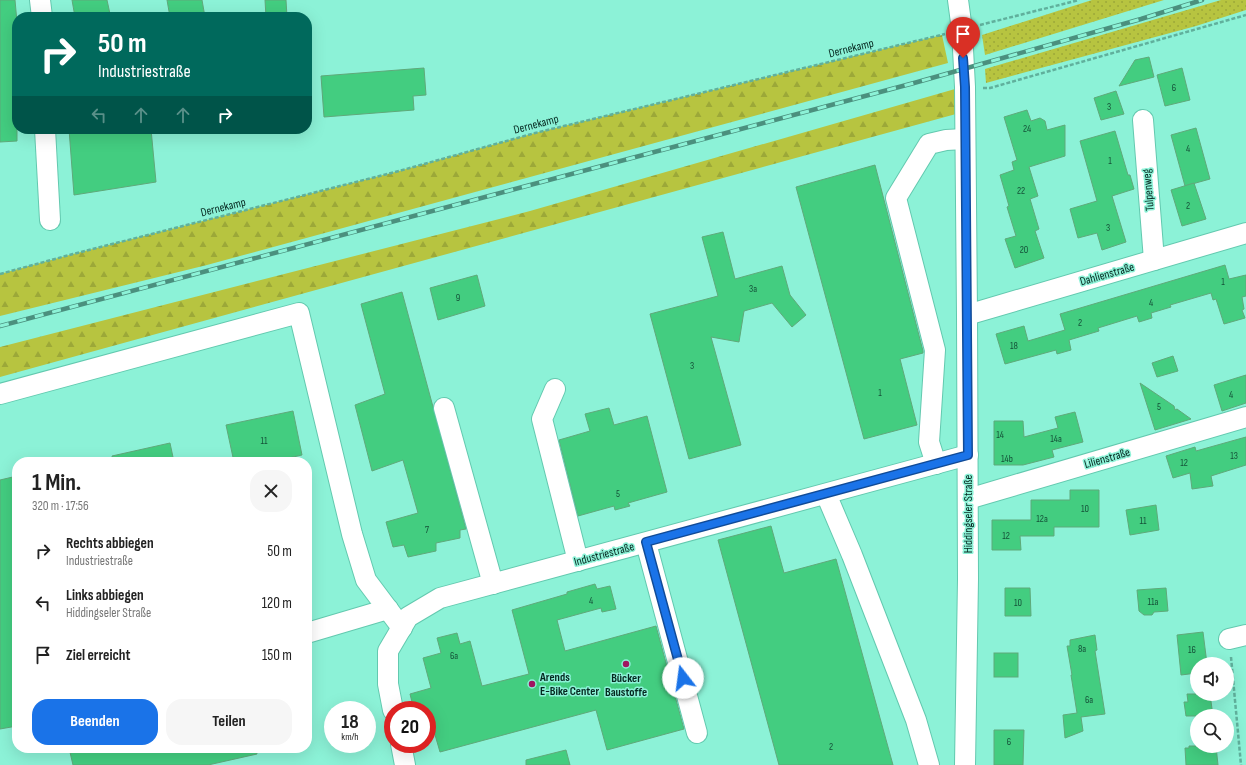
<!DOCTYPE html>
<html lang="de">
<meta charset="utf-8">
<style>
body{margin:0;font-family:"Sofia Sans Condensed",sans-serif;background:#f6f6f6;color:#222;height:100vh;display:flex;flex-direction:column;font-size:15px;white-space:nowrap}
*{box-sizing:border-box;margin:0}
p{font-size:13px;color:#767676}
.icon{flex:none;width:22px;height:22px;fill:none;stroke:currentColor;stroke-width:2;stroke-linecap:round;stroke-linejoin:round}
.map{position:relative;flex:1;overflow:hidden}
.drawer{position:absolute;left:12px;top:457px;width:300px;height:296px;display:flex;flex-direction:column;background:#fff;border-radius:16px;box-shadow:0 4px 16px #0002}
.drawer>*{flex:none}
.guide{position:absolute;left:12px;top:12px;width:300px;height:122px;border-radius:16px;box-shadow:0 4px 16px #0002;background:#00695c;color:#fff;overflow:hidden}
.tools{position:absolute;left:1190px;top:657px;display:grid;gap:8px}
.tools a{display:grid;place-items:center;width:44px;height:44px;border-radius:50%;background:#fff;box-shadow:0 4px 16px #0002;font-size:20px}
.speed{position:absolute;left:324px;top:701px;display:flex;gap:8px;font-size:20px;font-weight:700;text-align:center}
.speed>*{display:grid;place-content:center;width:52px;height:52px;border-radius:50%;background:#fff;box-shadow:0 4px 16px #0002;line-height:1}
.speed small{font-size:10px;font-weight:400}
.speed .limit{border:6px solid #d22;background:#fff;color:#111}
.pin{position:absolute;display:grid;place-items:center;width:34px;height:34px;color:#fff;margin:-41px -17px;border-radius:50% 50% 50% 0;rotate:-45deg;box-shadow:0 0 4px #0007}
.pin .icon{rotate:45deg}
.me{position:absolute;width:44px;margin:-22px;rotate:345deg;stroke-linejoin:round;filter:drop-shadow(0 0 3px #0008)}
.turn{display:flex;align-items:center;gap:14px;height:84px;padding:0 20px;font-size:18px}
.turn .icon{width:52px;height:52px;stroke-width:2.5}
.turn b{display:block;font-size:28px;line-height:34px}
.lanes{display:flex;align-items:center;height:38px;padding:0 20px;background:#0003;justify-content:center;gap:20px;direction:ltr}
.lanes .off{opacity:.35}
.round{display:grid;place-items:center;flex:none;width:42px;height:42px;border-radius:16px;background:#f6f6f6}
.summary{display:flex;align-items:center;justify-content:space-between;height:68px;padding:0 20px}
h1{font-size:24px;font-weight:700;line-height:30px}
.primary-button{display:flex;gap:8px;margin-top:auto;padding:8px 20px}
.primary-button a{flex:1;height:46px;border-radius:16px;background:#1a73e8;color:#fff;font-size:16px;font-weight:700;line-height:46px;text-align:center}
.primary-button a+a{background:#f6f6f6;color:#222}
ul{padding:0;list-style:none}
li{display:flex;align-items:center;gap:12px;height:52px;padding:0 20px}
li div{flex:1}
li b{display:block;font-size:15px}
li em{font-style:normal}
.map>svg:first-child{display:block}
.grass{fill:url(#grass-dots)}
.forest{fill:url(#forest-firs)}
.building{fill:#43cd80;stroke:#5fa97a}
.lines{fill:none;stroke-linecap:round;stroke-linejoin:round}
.minor-casing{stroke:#63c9af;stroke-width:22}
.path{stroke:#60b09c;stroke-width:2.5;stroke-dasharray:4 2;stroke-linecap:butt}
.minor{stroke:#fff;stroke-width:20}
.rail-casing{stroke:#4b907e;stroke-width:4.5}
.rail{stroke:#8cf2d7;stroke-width:3;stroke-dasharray:9;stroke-linecap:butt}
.route-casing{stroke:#114b97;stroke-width:10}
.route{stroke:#1a73e8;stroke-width:7}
.poi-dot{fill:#a01560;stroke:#8cf2d7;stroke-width:1.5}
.labels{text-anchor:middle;stroke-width:3;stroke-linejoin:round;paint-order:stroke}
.number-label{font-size:10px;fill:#145037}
.street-label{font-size:12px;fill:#05271f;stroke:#8cf2d7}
.poi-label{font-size:12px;font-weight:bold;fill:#05271f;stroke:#8cf2d7;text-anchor:start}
</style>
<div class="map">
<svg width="1246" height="765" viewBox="0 0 1246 765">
<defs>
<pattern id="grass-dots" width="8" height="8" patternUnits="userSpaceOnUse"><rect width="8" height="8" fill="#b7c440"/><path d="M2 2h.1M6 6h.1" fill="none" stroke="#9ca838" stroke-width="1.8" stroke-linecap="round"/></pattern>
<pattern id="forest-firs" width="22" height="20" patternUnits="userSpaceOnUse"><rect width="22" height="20" fill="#b7c440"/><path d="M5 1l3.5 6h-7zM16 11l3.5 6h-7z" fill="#9ca838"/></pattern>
</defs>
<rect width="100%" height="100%" fill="#8cf2d7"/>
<g class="grass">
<polygon points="1092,0 1164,0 985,55 982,35"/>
<polygon points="1221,0 1246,0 1246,10 1196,26 986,83 985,69"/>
</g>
<g class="forest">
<polygon points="942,35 948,63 207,265 0,316 0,274 73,254 399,171 535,133"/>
<polygon points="955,89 956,114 0,377 0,347 530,211"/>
</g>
<g class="building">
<polygon points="0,0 15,0 17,22 17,141 0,142"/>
<polygon points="72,0 107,0 110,14 92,17 75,17"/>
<polygon points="167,0 202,0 205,17 170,17"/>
<polygon points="265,0 286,0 287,17 266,17"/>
<polygon points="1149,57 1154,77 1119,86 1135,60"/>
<polygon points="424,68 426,95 413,96 414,110 324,117 321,76"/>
<polygon points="1182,68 1190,100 1165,106 1157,75"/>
<polygon points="1116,91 1124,114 1101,120 1094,98"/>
<polygon points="1027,110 1031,121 1040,118 1045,121 1047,130 1065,125 1065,156 1029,167 1038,196 1030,199 1039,229 1035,231 1044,258 1015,268 1005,239 1016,236 1007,207 1009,206 1000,175 1014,170 1012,162 1017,160 1004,117"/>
<polygon points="1196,128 1210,179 1185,186 1171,135"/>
<polygon points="69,129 151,129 156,182 74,195"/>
<polygon points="1115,131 1128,175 1130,175 1134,189 1112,196 1126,242 1102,250 1097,233 1078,238 1070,209 1097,201 1080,141"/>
<polygon points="875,165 923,351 923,353 900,359 917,425 864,439 796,187"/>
<polygon points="1194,183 1206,219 1182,226 1171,190"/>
<polygon points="723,232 735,279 782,266 790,295 806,315 792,327 772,303 744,311 739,342 711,337 741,445 689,459 650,314 718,296 702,237"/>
<polygon points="1225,265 1229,279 1246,275 1246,296 1242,297 1244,309 1242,310 1245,318 1224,324 1216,299 1213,300 1211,293 1170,305 1171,307 1151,313 1152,318 1139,322 1137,316 1098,328 1099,331 1069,340 1071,350 1057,354 1056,350 1005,364 996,334 1024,326 1028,341 1065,330 1060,314"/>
<polygon points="477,275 485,306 438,320 430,288"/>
<polygon points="402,292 466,529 460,530 460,538 436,543 436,551 408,557 404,545 393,547 386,522 418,513 403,460 372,471 355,405 385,394 361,304"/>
<polygon points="1173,356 1178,371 1157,377 1152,363"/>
<polygon points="1246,375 1246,403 1222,411 1214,385"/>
<polygon points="1140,383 1174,406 1175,410 1177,409 1191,419 1155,430"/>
<polygon points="609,408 614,425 647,416 667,492 628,503 630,506 615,510 614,506 578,516 559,440 590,431 585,414"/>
<polygon points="293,411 302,455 271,462 234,462 226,425"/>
<polygon points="1075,412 1083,442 1052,450 1054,457 1023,465 994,465 994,421 1023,421 1024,437 1058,428 1055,417"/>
<polygon points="1246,437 1246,465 1211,476 1213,486 1192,489 1190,473 1173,478 1166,456 1195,447 1196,451"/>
<polygon points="170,443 174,462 113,462 112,456"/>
<polygon points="17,476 17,726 0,729 0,480"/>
<polygon points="1070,490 1099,490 1099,527 1054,527 1054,536 1020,536 1021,550 992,550 992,520 1031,520 1031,500 1070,500"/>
<polygon points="1156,505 1159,530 1130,535 1126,510"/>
<polygon points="771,526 784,573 836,559 893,765 779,765 718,540"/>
<polygon points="595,584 597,589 610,586 616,609 602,612 601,608 557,620 565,651 656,626 684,729 607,750 596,710 440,752 431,721 427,722 427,710 414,710 410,694 431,688 423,658 441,653 437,638 457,633 460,644 470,641 482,686 529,674 512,610 567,594 567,592"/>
<polygon points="1005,588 1030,588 1031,616 1005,616"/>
<polygon points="1166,588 1168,611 1154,612 1152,615 1144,615 1139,611 1137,590"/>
<polygon points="1203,632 1207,664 1197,664 1197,673 1181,675 1177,635"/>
<polygon points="1095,635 1097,650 1095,651 1105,714 1081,717 1083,731 1065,738 1063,715 1077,713 1071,675 1072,675 1067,646 1070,646 1070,640"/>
<rect x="994" y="653" width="24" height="24"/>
<polygon points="1187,694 1210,694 1213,716 1186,716 1184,702 1188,702"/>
<polygon points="994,730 1024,730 1023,765 994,765"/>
<polygon points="1189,746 1216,746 1218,765 1186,765 1185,748 1189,748"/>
<polygon points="69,748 256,748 257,754 208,765 73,765"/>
<polygon points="566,750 570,765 526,765 526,760"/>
</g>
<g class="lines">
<defs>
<g id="minor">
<polyline points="40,0 42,17"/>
<polyline points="958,0 962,30 965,87 967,315 968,579 965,765"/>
<polyline points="1143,120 1154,260"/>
<polyline points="45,129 50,220"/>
<polyline points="967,315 1246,233"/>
<polyline points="555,389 542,419 578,561"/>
<polyline points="0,394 299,313 352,534 366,580 402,628"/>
<polyline points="444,408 493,584"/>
<polyline points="936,464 929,442 935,350 896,198 929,144 946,140 965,139"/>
<polyline points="826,494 852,555 916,720 929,765"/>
<polyline points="968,499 1246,417"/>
<polyline points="646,543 697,733"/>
<polyline points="307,633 388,609"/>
<polyline points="1229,639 1246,635"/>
<polyline points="393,710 388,684 388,651 408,617 440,598 968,455"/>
<polyline points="401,744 405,765"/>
</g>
</defs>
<use href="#minor" class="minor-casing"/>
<g class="path">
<polyline points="980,25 1079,0"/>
<polyline points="983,88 990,88 1246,15"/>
<polyline points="0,274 73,254 399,171 535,133 945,34"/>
<polyline points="1231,657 1241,765"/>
</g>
<use href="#minor" class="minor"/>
<defs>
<polyline id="rail" points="0,326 914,83 1141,19 1202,0"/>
</defs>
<use href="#rail" class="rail-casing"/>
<use href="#rail" class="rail"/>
</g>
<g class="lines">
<defs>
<polyline id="route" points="683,678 646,542 968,455 965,87 963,58"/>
</defs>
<use href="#route" class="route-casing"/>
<use href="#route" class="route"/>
</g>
<g class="poi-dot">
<circle cx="626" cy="664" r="4"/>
<circle cx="532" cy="684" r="4"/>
</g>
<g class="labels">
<g class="number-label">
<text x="1174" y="91">6</text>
<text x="1109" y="110">3</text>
<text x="1027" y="132">24</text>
<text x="1188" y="152">4</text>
<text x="1110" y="164">1</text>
<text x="1021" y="194">22</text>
<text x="1188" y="209">2</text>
<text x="1108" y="231">3</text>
<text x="1024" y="253">20</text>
<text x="1223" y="285">1</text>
<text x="753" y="292">3a</text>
<text x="458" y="301">9</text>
<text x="1151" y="306">4</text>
<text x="1080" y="326">2</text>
<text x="1014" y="349">18</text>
<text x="692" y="369">3</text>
<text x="880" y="396">1</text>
<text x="1231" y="398">4</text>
<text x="1159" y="410">5</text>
<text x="1000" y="438">14</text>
<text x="1056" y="442">14a</text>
<text x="264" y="444">11</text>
<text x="1234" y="459">13</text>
<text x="1007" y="462">14b</text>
<text x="1184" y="466">12</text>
<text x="618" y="497">5</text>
<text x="1085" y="512">10</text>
<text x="1042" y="522">12a</text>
<text x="1143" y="524">11</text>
<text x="427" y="533">7</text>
<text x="1006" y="539">12</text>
<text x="591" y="604">4</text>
<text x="1153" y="605">11a</text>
<text x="1018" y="606">10</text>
<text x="1082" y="652">8a</text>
<text x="1192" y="653">16</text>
<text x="454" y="659">6a</text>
<text x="1089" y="703">6a</text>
<text x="1009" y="745">6</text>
<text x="831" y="750">2</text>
</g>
<g class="street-label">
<text transform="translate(851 48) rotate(-14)" y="4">Dernekamp</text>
<text transform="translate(536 124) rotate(-15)" y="4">Dernekamp</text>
<text transform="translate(1148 190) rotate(-95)" y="4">Tulpenweg</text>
<text transform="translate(223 207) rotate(-14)" y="4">Dernekamp</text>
<text transform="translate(1107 274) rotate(-16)" y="4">Dahlienstraße</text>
<text transform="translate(1107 458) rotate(-16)" y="4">Lilienstraße</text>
<text transform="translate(968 514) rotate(-90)" y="4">Hiddingseler Straße</text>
<text transform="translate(604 554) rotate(-15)" y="4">Industriestraße</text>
</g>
<g class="poi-label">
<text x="540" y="681">Arends<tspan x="540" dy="14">E-Bike Center</tspan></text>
<text x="626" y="682" text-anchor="middle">Bücker<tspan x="626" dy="14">Baustoffe</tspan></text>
</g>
</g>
</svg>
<div class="tools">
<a><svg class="icon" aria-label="sound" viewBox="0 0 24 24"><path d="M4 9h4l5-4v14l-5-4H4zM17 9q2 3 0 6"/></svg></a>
<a><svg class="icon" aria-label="search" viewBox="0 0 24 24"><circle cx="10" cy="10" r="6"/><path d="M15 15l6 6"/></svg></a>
</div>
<div class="speed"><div>18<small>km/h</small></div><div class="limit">20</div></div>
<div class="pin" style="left:963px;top:58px;background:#d93025"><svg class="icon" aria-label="arrive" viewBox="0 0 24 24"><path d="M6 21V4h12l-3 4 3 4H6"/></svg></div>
<svg class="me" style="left:683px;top:678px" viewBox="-20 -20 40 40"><circle r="19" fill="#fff"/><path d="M0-13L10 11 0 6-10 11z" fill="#1a73e8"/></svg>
<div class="guide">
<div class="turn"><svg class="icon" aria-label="right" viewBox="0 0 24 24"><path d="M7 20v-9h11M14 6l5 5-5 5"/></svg><div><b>50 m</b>Industriestraße</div></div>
<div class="lanes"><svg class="icon off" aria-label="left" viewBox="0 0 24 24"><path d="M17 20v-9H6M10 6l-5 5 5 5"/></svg><svg class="icon off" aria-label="ahead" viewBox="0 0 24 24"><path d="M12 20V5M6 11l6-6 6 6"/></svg><svg class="icon off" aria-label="ahead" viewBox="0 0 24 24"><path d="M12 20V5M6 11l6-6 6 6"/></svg><svg class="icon" aria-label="right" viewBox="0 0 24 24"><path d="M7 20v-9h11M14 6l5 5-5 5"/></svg></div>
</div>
<section class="drawer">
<div class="summary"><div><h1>1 Min.</h1><p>320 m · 17:56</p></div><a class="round"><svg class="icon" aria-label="close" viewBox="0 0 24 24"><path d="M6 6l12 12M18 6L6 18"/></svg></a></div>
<ul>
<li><svg class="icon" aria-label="right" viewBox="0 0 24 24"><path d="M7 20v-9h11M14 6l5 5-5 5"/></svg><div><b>Rechts abbiegen</b><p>Industriestraße</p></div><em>50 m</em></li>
<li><svg class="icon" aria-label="left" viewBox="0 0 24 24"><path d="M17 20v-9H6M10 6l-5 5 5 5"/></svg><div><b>Links abbiegen</b><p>Hiddingseler Straße</p></div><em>120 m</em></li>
<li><svg class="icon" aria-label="arrive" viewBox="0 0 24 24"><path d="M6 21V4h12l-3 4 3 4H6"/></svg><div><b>Ziel erreicht</b></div><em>150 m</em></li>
</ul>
<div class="primary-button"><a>Beenden</a><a>Teilen</a></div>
</section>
</div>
